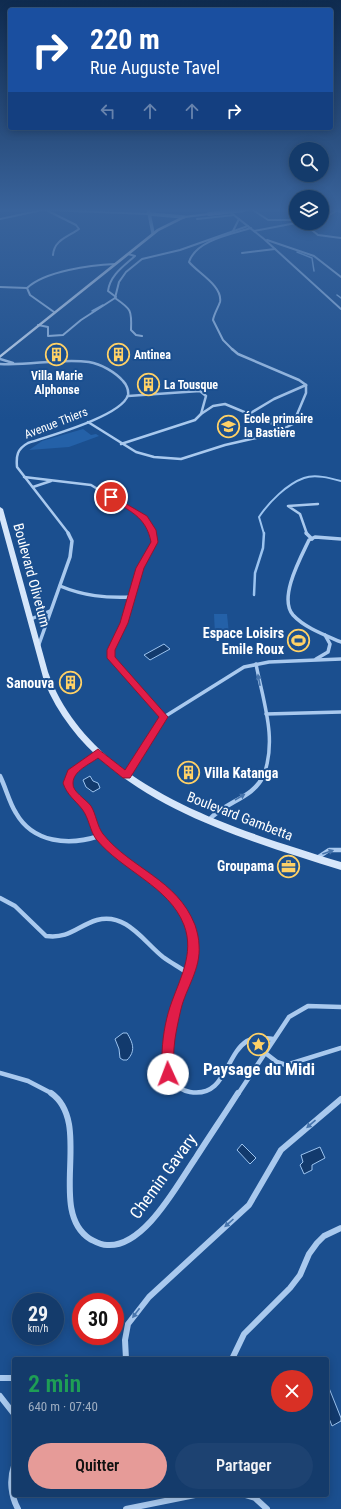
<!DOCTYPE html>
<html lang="fr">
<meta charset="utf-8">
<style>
body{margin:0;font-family:"Roboto Condensed",sans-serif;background:#1d4271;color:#f1f3f6;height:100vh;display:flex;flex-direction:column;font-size:15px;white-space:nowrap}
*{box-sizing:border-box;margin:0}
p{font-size:13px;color:#9dadc1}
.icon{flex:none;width:22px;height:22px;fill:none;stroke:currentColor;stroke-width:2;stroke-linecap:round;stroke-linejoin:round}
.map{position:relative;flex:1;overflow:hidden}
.side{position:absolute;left:12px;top:1357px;width:317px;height:140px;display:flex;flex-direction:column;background:#143b6b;border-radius:4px;box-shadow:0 2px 10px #0003,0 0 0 1px #33557e}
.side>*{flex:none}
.guide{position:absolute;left:8px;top:8px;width:325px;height:122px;border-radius:4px;box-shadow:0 2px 10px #0003,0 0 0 1px #33557e;background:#1a4fa0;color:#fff;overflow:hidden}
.tools{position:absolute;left:289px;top:142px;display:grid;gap:8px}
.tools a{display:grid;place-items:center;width:40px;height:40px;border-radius:50%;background:#143b6b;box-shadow:0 2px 10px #0003,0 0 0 1px #33557e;font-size:20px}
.speed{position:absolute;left:12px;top:1293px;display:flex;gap:8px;font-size:20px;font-weight:700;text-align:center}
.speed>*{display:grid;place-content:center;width:52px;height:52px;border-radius:50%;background:#143b6b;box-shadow:0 2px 10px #0003,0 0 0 1px #33557e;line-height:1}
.speed small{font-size:10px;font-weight:400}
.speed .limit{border:6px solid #d22;background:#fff;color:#111}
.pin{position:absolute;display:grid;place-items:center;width:34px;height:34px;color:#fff;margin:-17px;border:2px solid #fff;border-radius:50%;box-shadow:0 1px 4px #0007}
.me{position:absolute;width:44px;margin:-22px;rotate:358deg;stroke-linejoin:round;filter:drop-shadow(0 0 3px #0008)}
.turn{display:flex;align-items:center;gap:14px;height:84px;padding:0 16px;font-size:18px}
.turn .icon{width:52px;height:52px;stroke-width:2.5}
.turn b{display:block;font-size:28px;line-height:34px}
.lanes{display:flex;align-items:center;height:38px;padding:0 16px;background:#0003;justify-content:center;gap:20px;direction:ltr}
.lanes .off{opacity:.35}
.round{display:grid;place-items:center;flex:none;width:42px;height:42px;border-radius:21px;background:#1d4271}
.headline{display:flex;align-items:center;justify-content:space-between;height:68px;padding:0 16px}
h1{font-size:24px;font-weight:600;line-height:30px;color:#1e9e55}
.button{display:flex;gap:8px;margin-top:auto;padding:8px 16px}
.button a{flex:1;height:46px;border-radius:24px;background:#e69b98;color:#111;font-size:16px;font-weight:600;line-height:46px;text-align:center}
.button a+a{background:#1d4271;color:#f1f3f6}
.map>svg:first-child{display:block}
.green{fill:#2461a8}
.water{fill:#123a6d;stroke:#9cc4f0}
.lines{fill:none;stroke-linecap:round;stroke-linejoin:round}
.stream-far2{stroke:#9cc4f0;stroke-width:1.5}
.stream-far1{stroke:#9cc4f0;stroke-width:2}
.stream{stroke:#9cc4f0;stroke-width:2.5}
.minor-far4{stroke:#a9c9ee;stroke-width:2}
.minor-far3{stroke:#a9c9ee;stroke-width:2.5}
.minor-far2{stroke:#a9c9ee;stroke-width:3.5}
.minor-far1{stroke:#a9c9ee;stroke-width:4.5}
.minor{stroke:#a9c9ee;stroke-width:6}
.tertiary{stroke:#a9c9ee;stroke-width:3.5}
.secondary{fill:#d6e6fa;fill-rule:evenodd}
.secondary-bridge{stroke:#d6e6fa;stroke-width:4}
.oneway{fill:#4674ac}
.route{fill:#e11d48;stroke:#92132f}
.labels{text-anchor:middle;stroke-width:4;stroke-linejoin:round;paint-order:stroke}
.far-poi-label{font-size:12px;font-weight:bold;fill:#fff;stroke:#1b4f8f;text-anchor:start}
.far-street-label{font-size:12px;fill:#fff;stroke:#1b4f8f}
.street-label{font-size:14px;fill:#fff;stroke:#1b4f8f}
.poi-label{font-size:14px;font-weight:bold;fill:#fff;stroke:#1b4f8f;text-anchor:end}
.near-poi-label{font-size:17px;font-weight:bold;fill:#fff;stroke:#1b4f8f}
.near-street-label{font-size:17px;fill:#fff;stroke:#1b4f8f}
</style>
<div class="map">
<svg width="341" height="1509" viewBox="0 0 341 1509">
<rect width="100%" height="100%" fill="#1b4f8f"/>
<g class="green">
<polygon points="83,429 91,435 96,434 99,436 69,447 29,450 42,441"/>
<polygon points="214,614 227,614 229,634 215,635"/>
</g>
<g class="water">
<polygon points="164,644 170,649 150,660 144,655"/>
<polygon points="90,776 93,781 98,783 100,788 93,792 86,787 83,780"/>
<path d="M123 1033H127C133 1043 136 1051 127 1060H123L120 1058 119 1049 115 1039Z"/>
<polygon points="242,1144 256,1158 250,1164 237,1150"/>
<polygon points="320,1147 325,1158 312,1165 312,1170 304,1174 300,1165 303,1162 301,1155"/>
<polygon points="329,1388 341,1418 341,1421 332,1426 327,1413 327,1389"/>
</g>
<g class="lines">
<g class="stream-far2">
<polyline points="297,252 312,258 314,271"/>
<polyline points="337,295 341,298"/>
<polyline points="92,311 103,305"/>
</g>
<path class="stream-far1" d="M264 534 259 517C269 502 287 484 304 478 315 474 330 478 341 481"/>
<polyline class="stream" points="254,595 255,573 263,548 264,533"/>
<g class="minor-far4">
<polyline points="225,208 264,239 341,309"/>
<polyline points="250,208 268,220 296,220"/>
<polyline points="46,210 149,214"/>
<path d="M46 210 76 225 79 229C68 237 54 240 53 255"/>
<polyline points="0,219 47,209"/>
<polyline points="197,219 234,215"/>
<polyline points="322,219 336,211"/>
<polyline points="303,223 318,235 341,238"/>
<polyline points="308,227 315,223"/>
<polyline points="233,231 239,219"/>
<polyline points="254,231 296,223"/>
<polyline points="267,240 314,256 341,277"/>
<polyline points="242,253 275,249"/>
<polyline points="0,287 27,288"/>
<path d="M27 288C45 271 91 265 115 264"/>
<polyline points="27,288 30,295 54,312"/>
<path d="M116 297 108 291C110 275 124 266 135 256L128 254"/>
<path d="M115 298C131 309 132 310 131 330L136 335 142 336"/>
<polyline points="38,325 48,327 48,336 63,335 81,320 115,298 119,282 126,272 142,259 180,250 248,226"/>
<path d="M233 350 223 340 213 320C214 314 218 308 220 302 223 286 198 273 189 262 196 240 232 234 251 228"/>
</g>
<g class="minor-far3">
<polyline points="232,349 238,354 299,380 306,385"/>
<polyline points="0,359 13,363"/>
<path d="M0 364C29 366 59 358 89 362 101 364 115 372 123 381 126 384 129 390 128 395 122 416 49 436 28 443 17 449 16 456 17 467L69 534"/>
<polyline points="201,414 213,406 225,404 283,428"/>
<polyline points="249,414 274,399 306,385"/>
<polyline points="88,422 136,452 154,457 181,459 225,445 273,434 293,424 306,393 306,385"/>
<polyline points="121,444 195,420 201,414 206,396 200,391 128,396"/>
<polyline points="24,477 91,485 145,518 153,534"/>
<polyline points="33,487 51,481"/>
<polyline points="307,534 300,514 288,506 318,504"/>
</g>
<g class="minor-far2">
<polyline points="153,533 155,542 140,568 124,623 111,650 111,658 164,717"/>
<polyline points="306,533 312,539"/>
<path d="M341 539 315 537 309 540C301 557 278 598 293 615 305 628 325 635 341 642"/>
<path d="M60 586C84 596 105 598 131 597"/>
<polyline points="31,619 50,611"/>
<polyline points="38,647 70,557 72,541 68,533"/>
<polyline points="316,659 328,652 330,644 325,635"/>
<path d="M256 664C263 701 278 740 263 777"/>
<polyline points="266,714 341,712"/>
<polyline points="127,776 164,717 244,667 269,662 341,659"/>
<polyline points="69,777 76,767 98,753"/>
</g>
<g class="minor-far1">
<path d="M0 776C6 788 9 802 16 813 33 843 69 846 99 836"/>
<path d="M69 776C63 789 79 795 85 805 93 817 95 831 105 842 123 863 149 874 168 893 182 908 194 926 194 946 194 968 181 987 175 1007 168 1029 155 1086 190 1092 226 1098 225 1055 247 1041 255 1036 264 1038 273 1039"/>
<path d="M209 820C224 802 254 798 263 776"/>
<polyline points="317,858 329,850 341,850"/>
<path d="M0 898 15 906 46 936C70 939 77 926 97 920 126 912 144 942 163 957 171 963 181 968 189 974"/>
<polyline points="264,1052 277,1062 286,1065 341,1048"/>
<polyline points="0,1073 28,1081 53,1094"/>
<polyline points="238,1094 289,1017 308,1006 341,1007"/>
</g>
<g class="minor">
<path d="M51 1093C94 1123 46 1211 90 1239 96 1242 100 1245 107 1245 144 1248 177 1185 195 1159 209 1137 224 1115 238 1093"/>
<polyline points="126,1359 125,1340 128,1324 149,1297 249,1205 281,1150 341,1099"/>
<polyline points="232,1359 244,1334 290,1288 300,1275 309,1254 317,1243 324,1236 341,1228"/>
<polyline points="0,1378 14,1378"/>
<polyline points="0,1396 14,1414"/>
<path d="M14 1466C9 1480 11 1496 18 1509"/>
<polyline points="245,1495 255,1498 267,1509"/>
<polyline points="126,1509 195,1495"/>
</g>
<g class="tertiary">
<polyline points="148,208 153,233"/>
<polyline points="149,214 184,217"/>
</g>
<g class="secondary">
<polygon points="251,208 267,208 244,211 242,210"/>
<polygon points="324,208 331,208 341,211 341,213"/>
<polygon points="209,213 210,215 185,218 159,231 0,358 0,355 157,229 183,216"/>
<path d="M0 507 3 509 48 672C89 788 235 829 341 862V870C233 836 91 796 44 681L0 520Z"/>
</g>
<polyline class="secondary-bridge" points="209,214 244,210"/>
</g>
<defs><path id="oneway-solid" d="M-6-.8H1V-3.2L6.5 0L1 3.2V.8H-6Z"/></defs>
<g class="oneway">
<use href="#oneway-solid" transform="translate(259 680) rotate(-101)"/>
<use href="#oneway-solid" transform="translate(240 797) rotate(-31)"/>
<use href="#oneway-solid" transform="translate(328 852) rotate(-19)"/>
<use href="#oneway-solid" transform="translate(311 1124) rotate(139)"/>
<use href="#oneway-solid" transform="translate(229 1223) rotate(138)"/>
<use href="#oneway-solid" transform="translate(136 1313) rotate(127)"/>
</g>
<linearGradient id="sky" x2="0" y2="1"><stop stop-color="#0f2b4f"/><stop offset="0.5" stop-color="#39639b"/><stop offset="1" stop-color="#39639b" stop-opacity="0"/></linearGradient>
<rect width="341" height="420" fill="url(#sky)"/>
<path class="route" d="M111 495 147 516 156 530 158 542 144 568 128 623 115 650V657L168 717 130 778H123L98 758C90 764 73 771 73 783 72 792 86 799 91 806 96 814 97 826 103 834 131 869 177 879 195 925 197 931 199 939 199 945 201 969 186 988 181 1009 178 1022 175 1035 174 1048 173 1058 176 1069 172 1078L168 1080 164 1078C161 1072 162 1064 162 1057 162 1041 165 1022 170 1007 179 980 195 954 184 925 169 886 122 871 96 839 90 831 89 818 82 809 75 800 67 795 63 783L68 770 98 749 125 770 159 717 107 658V650L120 623 136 568 151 542C146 516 129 511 109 498L108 497Z"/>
<defs>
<symbol id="building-ring" viewBox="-11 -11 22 22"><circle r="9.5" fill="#1b4f8f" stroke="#ffd166" stroke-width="1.5"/><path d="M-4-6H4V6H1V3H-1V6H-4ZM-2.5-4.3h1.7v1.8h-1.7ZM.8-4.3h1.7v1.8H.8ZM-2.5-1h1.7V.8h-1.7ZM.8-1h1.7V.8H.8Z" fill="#ffd166"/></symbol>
<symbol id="school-ring" viewBox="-11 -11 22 22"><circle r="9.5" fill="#1b4f8f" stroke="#ffd166" stroke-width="1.5"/><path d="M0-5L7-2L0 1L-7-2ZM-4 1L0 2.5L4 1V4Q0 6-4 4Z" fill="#ffd166"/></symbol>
<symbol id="stadium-ring" viewBox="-11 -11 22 22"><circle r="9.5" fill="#1b4f8f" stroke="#ffd166" stroke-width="1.5"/><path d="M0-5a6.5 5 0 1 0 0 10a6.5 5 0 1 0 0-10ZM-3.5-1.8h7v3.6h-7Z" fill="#ffd166"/></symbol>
<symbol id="office-ring" viewBox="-11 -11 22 22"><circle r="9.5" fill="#1b4f8f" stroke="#ffd166" stroke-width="1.5"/><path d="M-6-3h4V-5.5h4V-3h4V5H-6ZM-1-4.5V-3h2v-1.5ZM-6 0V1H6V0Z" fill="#ffd166"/></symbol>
<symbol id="sight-ring" viewBox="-11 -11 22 22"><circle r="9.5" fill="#1b4f8f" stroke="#ffd166" stroke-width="1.5"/><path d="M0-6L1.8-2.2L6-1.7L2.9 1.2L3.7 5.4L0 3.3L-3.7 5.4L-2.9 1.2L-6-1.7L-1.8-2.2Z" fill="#ffd166"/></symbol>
</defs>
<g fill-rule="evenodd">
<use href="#building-ring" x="44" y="342" width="25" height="25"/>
<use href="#building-ring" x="106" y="342" width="25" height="25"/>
<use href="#building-ring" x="136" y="372" width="25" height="25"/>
<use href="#school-ring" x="216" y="414" width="25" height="25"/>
<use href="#stadium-ring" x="286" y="628" width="25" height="25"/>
<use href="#building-ring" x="58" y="670" width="25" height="25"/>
<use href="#building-ring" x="176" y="760" width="25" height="25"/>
<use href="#office-ring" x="276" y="854" width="25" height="25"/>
<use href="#sight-ring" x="246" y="1032" width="25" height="25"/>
</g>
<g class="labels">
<g class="far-poi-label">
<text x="134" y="359">Antinea</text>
<text x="57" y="380" text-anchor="middle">Villa Marie<tspan x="57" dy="14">Alphonse</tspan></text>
<text x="164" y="389">La Tousque</text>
<text x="244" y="423">École primaire<tspan x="244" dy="14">la Bastière</tspan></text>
</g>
<g class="far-street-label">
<text transform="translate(56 423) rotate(-21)" y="4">Avenue Thiers</text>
</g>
<g class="street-label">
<text transform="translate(32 575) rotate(75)" y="5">Boulevard Olivetum</text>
<text transform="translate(240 816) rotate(21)" y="5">Boulevard Gambetta</text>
</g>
<g class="poi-label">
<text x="284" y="638">Espace Loisirs<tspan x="284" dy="16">Emile Roux</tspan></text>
<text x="54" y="688">Sanouva</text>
<text x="204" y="778" text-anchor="start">Villa Katanga</text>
<text x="274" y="871">Groupama</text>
</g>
<g class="near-poi-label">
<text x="259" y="1075">Paysage du Midi</text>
</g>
<g class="near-street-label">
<text transform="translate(163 1176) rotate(-54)" y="6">Chemin Gavary</text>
</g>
</g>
</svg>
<div class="tools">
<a><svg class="icon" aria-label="search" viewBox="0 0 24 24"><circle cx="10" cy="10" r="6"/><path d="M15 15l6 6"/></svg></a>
<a><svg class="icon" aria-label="layers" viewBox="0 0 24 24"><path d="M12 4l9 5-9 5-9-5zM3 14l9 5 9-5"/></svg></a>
</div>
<div class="speed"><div>29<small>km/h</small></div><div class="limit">30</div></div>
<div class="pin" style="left:111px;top:497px;background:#d93025"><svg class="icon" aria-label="arrive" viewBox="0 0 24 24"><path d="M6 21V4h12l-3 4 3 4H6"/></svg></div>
<svg class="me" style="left:168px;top:1074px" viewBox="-20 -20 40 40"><circle r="19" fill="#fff"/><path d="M0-13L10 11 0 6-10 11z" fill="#e11d48"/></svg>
<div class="guide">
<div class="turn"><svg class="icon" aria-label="right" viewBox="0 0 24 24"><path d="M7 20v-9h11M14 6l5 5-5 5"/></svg><div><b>220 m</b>Rue Auguste Tavel</div></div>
<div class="lanes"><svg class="icon off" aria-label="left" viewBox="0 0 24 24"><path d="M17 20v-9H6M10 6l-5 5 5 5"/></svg><svg class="icon off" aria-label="ahead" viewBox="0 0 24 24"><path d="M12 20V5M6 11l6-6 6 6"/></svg><svg class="icon off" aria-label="ahead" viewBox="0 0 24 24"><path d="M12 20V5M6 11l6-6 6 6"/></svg><svg class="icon" aria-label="right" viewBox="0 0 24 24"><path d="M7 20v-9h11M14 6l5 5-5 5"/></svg></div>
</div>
<section class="side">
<div class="headline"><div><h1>2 min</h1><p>640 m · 07:40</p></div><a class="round" style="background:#d93025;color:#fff"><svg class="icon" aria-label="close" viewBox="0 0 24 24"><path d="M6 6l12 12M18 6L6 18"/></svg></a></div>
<div class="button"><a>Quitter</a><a>Partager</a></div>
</section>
</div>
